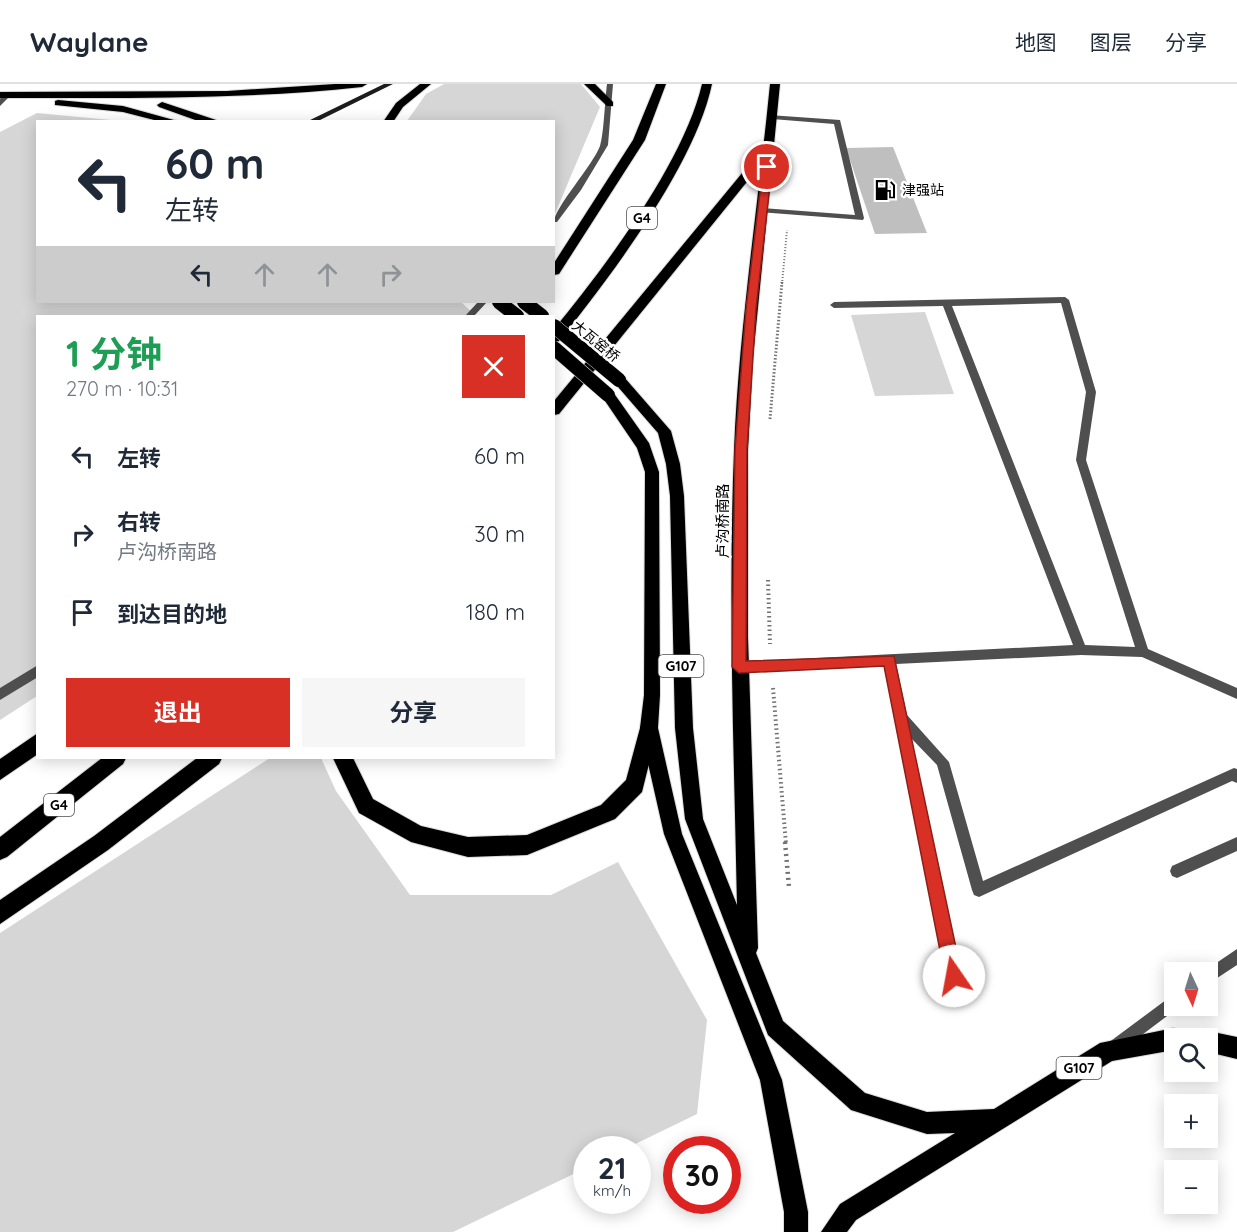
<!DOCTYPE html>
<html lang="zh">
<meta charset="utf-8">
<style>
body{margin:0;font-family:Quicksand,"Noto Sans SC",sans-serif;background:#f6f6f7;color:#1f2937;height:100vh;display:flex;flex-direction:column;font-size:22px;white-space:nowrap}
*{box-sizing:border-box;margin:0}
p{font-size:20px;color:#747a83}
.icon{flex:none;width:33px;height:33px;fill:none;stroke:currentColor;stroke-width:2;stroke-linecap:round;stroke-linejoin:round}
.map{position:relative;flex:1;overflow:hidden}
.side{position:absolute;left:36px;top:231px;width:519px;height:444px;display:flex;flex-direction:column;background:#fff;border-radius:0px;box-shadow:0 3px 15px #0003}
.side>*{flex:none}
.top-card{position:absolute;left:36px;top:36px;width:519px;height:183px;border-radius:0px;box-shadow:0 3px 15px #0003;background:#fff;color:#1f2937;overflow:hidden}
.needle{width:39px;rotate:176deg}
.fabs{position:absolute;left:1164px;top:878px;display:grid;gap:12px}
.fabs a{display:grid;place-items:center;width:54px;height:54px;border-radius:0px;background:#fff;box-shadow:0 3px 15px #0003;font-size:30px}
.speed{position:absolute;left:573px;top:1052px;display:flex;gap:12px;font-size:30px;font-weight:700;text-align:center}
.speed>*{display:grid;place-content:center;width:78px;height:78px;border-radius:50%;background:#fff;box-shadow:0 3px 15px #0003;line-height:1}
.speed small{font-size:15px;font-weight:400}
.speed .limit{border:9px solid #d22;background:#fff;color:#111}
.pin{position:absolute;display:grid;place-items:center;width:51px;height:51px;color:#fff;margin:-26px;border:3px solid #fff;border-radius:50%;box-shadow:0 2px 6px #0007}
.me{position:absolute;width:66px;margin:-33px;rotate:348deg;stroke-linejoin:round;filter:drop-shadow(0 0 4px #0008)}
.turn{display:flex;align-items:center;gap:21px;height:126px;padding:0 30px;font-size:27px}
.turn .icon{width:78px;height:78px;stroke-width:2.5}
.turn b{display:block;font-size:42px;line-height:51px}
.lanes{display:flex;align-items:center;height:57px;padding:0 30px;background:#0003;justify-content:center;gap:30px;direction:ltr}
.lanes .off{opacity:.35}
.round{display:grid;place-items:center;flex:none;width:63px;height:63px;border-radius:0px;background:#f6f6f7}
.summary{display:flex;align-items:center;justify-content:space-between;height:102px;padding:0 30px}
h1{font-size:36px;font-weight:700;line-height:45px;color:#1e9e55}
.cta{display:flex;gap:12px;margin-top:auto;padding:12px 30px}
.cta a{flex:1;height:69px;border-radius:0px;background:#d93025;color:#fff;font-size:24px;font-weight:700;line-height:69px;text-align:center}
.cta a+a{background:#f6f6f7;color:#1f2937}
ul{padding:0;list-style:none}
li{display:flex;align-items:center;gap:18px;height:78px;padding:0 30px}
li div{flex:1}
li b{display:block;font-size:22px}
li em{font-style:normal}
header{display:flex;align-items:center;gap:36px;box-sizing:border-box;height:84px;padding:0 30px;background:#fff;border-bottom:2px solid #e0e1e3}
header strong{font-size:28px}
nav{display:flex;gap:33px;margin-inline-start:auto;font-size:21px}
.map>svg:first-child{display:block}
.green{fill:#d6d6d6}
.building{fill:#bfbfbf}
.lines{fill:none;stroke-linecap:round;stroke-linejoin:round}
.trunk-casing{stroke:#dbdbdb;stroke-width:2}
.motorway-casing{stroke:#dbdbdb;stroke-width:2}
.path-far3{stroke:#717171;stroke-width:2;stroke-dasharray:1 2;stroke-linecap:butt}
.path-far2{stroke:#717171;stroke-width:3;stroke-dasharray:1.5 2;stroke-linecap:butt}
.path-far1{stroke:#717171;stroke-width:4;stroke-dasharray:1.5 3;stroke-linecap:butt}
.path{stroke:#717171;stroke-width:4.5;stroke-dasharray:2 4;stroke-linecap:butt}
.service{fill:#4f4f4f;fill-rule:evenodd}
.minor{fill:#4f4f4f;fill-rule:evenodd}
.tertiary{fill:#4f4f4f;fill-rule:evenodd}
.secondary{fill:#1c1c1c;fill-rule:evenodd}
.trunk{fill:#000;fill-rule:evenodd}
.motorway{fill:#000;fill-rule:evenodd}
.trunk-bridge-casing{stroke:#dbdbdb;stroke-width:15;stroke-linecap:butt}
.trunk-bridge{stroke:#000;stroke-width:14}
.route{fill:#d93025;stroke:#8d1f18;stroke-width:1.5}
.labels{text-anchor:middle;stroke-width:5;stroke-linejoin:round;paint-order:stroke}
.far-poi-label{font-size:14px;fill:#000;stroke:#fff;text-anchor:start}
.shield{fill:#fff;stroke:#4c4c4c;stroke-width:1.5}
.shield-label{font-size:14px;font-weight:bold;fill:#000}
.far-street-label{font-size:14px;fill:#000;stroke:#fff}
.street-label{font-size:15px;fill:#000;stroke:#fff}
</style>
<header>
<strong>Waylane</strong>
<nav><a>地图</a><a>图层</a><a>分享</a></nav>
</header>
<div class="map">
<svg width="1237" height="1148" viewBox="0 0 1237 1148">
<rect width="100%" height="100%" fill="#fff"/>
<g class="green">
<polygon points="444,0 581,0 600,23 554,132 554,38 407,37 426,10"/>
<polygon points="37,29 122,37 38,38 38,218 461,218 476,232 38,232 37,612 0,636 0,48"/>
<polygon points="925,228 954,310 875,312 851,231"/>
<polygon points="270,674 321,674 336,707 410,811 551,811 618,778 707,936 697,1030 625,1065 586,1065 586,1084 453,1148 0,1148 0,849"/>
</g>
<polygon class="building" points="893,63 927,149 875,150 846,64"/>
<g class="lines">
<defs>
<g id="trunk">
<path d="M335 0H367L362 3C242 16 121 14 0 14V8L227 7Z"/>
<polygon points="420,0 431,0 403,23 393,38 383,38 396,19"/>
<polygon points="584,0 595,0 613,18 613,22 607,22"/>
<path d="M770 0H780L753 274 748 366V553L758 864 756 869 783 937 865 1009 927 1028 994 1025 1100 959 1174 944 1181 948 1184 954H1174V966L1112 977 856 1136 847 1148H821L840 1120 955 1049 927 1050 851 1026 768 951 685 735 675 644 670 412 666 380 658 349 612 296 619 291 624 293 671 347 680 380 684 412 693 644 703 735 737 821C734 670 728 518 734 366 739 244 758 122 770 0Z"/>
<polygon points="58,16 123,22 181,38 162,38 123,28 55,21 55,17"/>
<polygon points="162,18 216,36 217,38 201,38 159,23 157,21"/>
<polygon points="608,306 613,308 649,359 659,388 660,611 658,644 682,750 782,996 808,1128 808,1148 784,1148 784,1128 760,996 664,750 640,644 644,611 645,388 637,364 601,311"/>
<polygon points="1208,947 1237,953 1237,975 1208,968 1208,954 1199,954"/>
</g>
<g id="motorway">
<polygon points="656,0 666,0 645,56 559,190 554,191 554,179 633,56"/>
<path d="M702 0H712C695 81 611 192 559 257L554 258V245C605 183 684 78 702 0Z"/>
<polygon points="766,60 776,62 559,330 554,331 554,317"/>
<polygon points="649,635 656,638 658,644 642,708 615,735 527,771 468,773 411,758 359,729 333,674 353,674 373,715 421,742 468,753 527,751 601,721 626,696 640,644 642,638"/>
<polygon points="38,649 38,670 0,696 0,675"/>
<polygon points="102,674 126,674 123,680 7,773 0,776 0,753"/>
<polygon points="197,674 222,674 219,680 108,766 0,840 0,816 94,752"/>
</g>
</defs>
<use href="#trunk" class="trunk-casing"/>
<use href="#motorway" class="motorway-casing"/>
<polyline class="path-far3" points="782,200 787,146"/>
<polyline class="path-far2" points="770,335 782,198"/>
<g class="path-far1">
<polyline points="768,496 770,560"/>
<polyline points="773,604 786,760"/>
</g>
<polyline class="path" points="785,758 789,803"/>
<g class="service">
<polygon points="769,31 840,36 864,134 863,136 759,128 758,126 762,124 855,131 834,40 772,35 768,33"/>
<polygon points="1237,865 1237,881 1208,900 1208,888 1203,888"/>
<polygon points="1174,910 1174,921 1180,921 1179,923 1118,969 1113,972 1108,969 1105,964 1108,959"/>
</g>
<g class="minor">
<path d="M1065 213 1069 216 1096 308 1086 376 1148 565 1237 604V615L1142 573 1081 571 896 580 907 631 949 678 983 797 1234 684 1237 685V699L1232 697 979 813 974 811 972 806 937 681 911 654 961 892 959 897 954 899 949 897 947 892 884 581 739 588 735 587 733 583 735 579 739 578 1073 561 943 222 834 224 830 221 834 218ZM1061 219 1086 308 1076 376 1135 563 1085 561 952 222Z"/>
<polygon points="1237,753 1237,767 1177,794 1172,792 1170,787 1172,782"/>
</g>
<g class="tertiary">
<path d="M607 0H613L608 61 581 106 557 138H554C554 124 593 81 600 62 604 49 605 15 607 0Z"/>
<polygon points="4,9 11,11 0,22 0,15"/>
<polygon points="478,218 487,218 474,232 465,232"/>
<polygon points="38,581 38,593 0,616 0,604"/>
</g>
<polygon class="secondary" points="384,0 393,0 316,38 306,38"/>
<use href="#trunk" class="trunk"/>
<use href="#motorway" class="motorway"/>
<defs>
<g id="trunk-bridge">
<polyline points="499,218 517,232"/>
<polyline points="524,218 542,232"/>
<polyline points="554,242 619,296"/>
<polyline points="554,264 608,311"/>
</g>
</defs>
<use href="#trunk-bridge" class="trunk-bridge-casing"/>
<use href="#trunk-bridge" class="trunk-bridge"/>
</g>
<polygon class="route" points="767,81 772,83 756,225 747,365 746,577 894,572 962,892 960,898 954,900 948,898 945,892 884,582 739,589 732,583 735,365 746,225 763,83"/>
<defs>
<symbol id="fuel-bare" viewBox="-9 -9 18 18"><path d="M-5.5-6h7V0h2V4h1.3V-2.5L3-4.5l.8-.8L6-3V5H2.5V1h-1V6h-7ZM-4.2-4.7v3.2H.2V-4.7Z" fill="#000" stroke="#fff" stroke-width="2.5" paint-order="stroke"/></symbol>
</defs>
<g fill-rule="evenodd">
<use href="#fuel-bare" x="870" y="91" width="30" height="30"/>
</g>
<g class="labels">
<g class="far-poi-label">
<text x="902" y="111">津强站</text>
</g>
<g class="shield">
<rect x="627" y="123" width="30" height="22" rx="4.5"/>
<rect x="658.5" y="571" width="45" height="22" rx="4.5"/>
<rect x="44" y="710" width="30" height="22" rx="4.5"/>
<rect x="1056.5" y="973" width="45" height="22" rx="4.5"/>
</g>
<g class="shield-label">
<text x="642" y="139">G4</text>
<text x="681" y="587">G107</text>
<text x="59" y="726">G4</text>
<text x="1079" y="989">G107</text>
</g>
<g class="far-street-label">
<text transform="translate(596 257) rotate(39)" y="5">大瓦窑桥</text>
</g>
<g class="street-label">
<text transform="translate(723 437) rotate(-90)" y="5">卢沟桥南路</text>
</g>
</g>
</svg>
<div class="fabs">
<a><svg class="needle" viewBox="-14 -14 28 28"><path d="M0-13l5 13h-10z" fill="#e53935"/><path d="M0 13l5-13h-10z" fill="#747a83"/></svg></a>
<a><svg class="icon" aria-label="search" viewBox="0 0 24 24"><circle cx="10" cy="10" r="6"/><path d="M15 15l6 6"/></svg></a>
<a>+</a>
<a>−</a>
</div>
<div class="speed"><div>21<small>km/h</small></div><div class="limit">30</div></div>
<div class="pin" style="left:767px;top:83px;background:#d93025"><svg class="icon" aria-label="arrive" viewBox="0 0 24 24"><path d="M6 21V4h12l-3 4 3 4H6"/></svg></div>
<svg class="me" style="left:954px;top:892px" viewBox="-20 -20 40 40"><circle r="19" fill="#fff"/><path d="M0-13L10 11 0 6-10 11z" fill="#d93025"/></svg>
<div class="top-card">
<div class="turn"><svg class="icon" aria-label="left" viewBox="0 0 24 24"><path d="M17 20v-9H6M10 6l-5 5 5 5"/></svg><div><b>60 m</b>左转</div></div>
<div class="lanes"><svg class="icon" aria-label="left" viewBox="0 0 24 24"><path d="M17 20v-9H6M10 6l-5 5 5 5"/></svg><svg class="icon off" aria-label="ahead" viewBox="0 0 24 24"><path d="M12 20V5M6 11l6-6 6 6"/></svg><svg class="icon off" aria-label="ahead" viewBox="0 0 24 24"><path d="M12 20V5M6 11l6-6 6 6"/></svg><svg class="icon off" aria-label="right" viewBox="0 0 24 24"><path d="M7 20v-9h11M14 6l5 5-5 5"/></svg></div>
</div>
<section class="side">
<div class="summary"><div><h1>1 分钟</h1><p>270 m · 10:31</p></div><a class="round" style="background:#d93025;color:#fff"><svg class="icon" aria-label="close" viewBox="0 0 24 24"><path d="M6 6l12 12M18 6L6 18"/></svg></a></div>
<ul>
<li><svg class="icon" aria-label="left" viewBox="0 0 24 24"><path d="M17 20v-9H6M10 6l-5 5 5 5"/></svg><div><b>左转</b></div><em>60 m</em></li>
<li><svg class="icon" aria-label="right" viewBox="0 0 24 24"><path d="M7 20v-9h11M14 6l5 5-5 5"/></svg><div><b>右转</b><p>卢沟桥南路</p></div><em>30 m</em></li>
<li><svg class="icon" aria-label="arrive" viewBox="0 0 24 24"><path d="M6 21V4h12l-3 4 3 4H6"/></svg><div><b>到达目的地</b></div><em>180 m</em></li>
</ul>
<div class="cta"><a>退出</a><a>分享</a></div>
</section>
</div>
